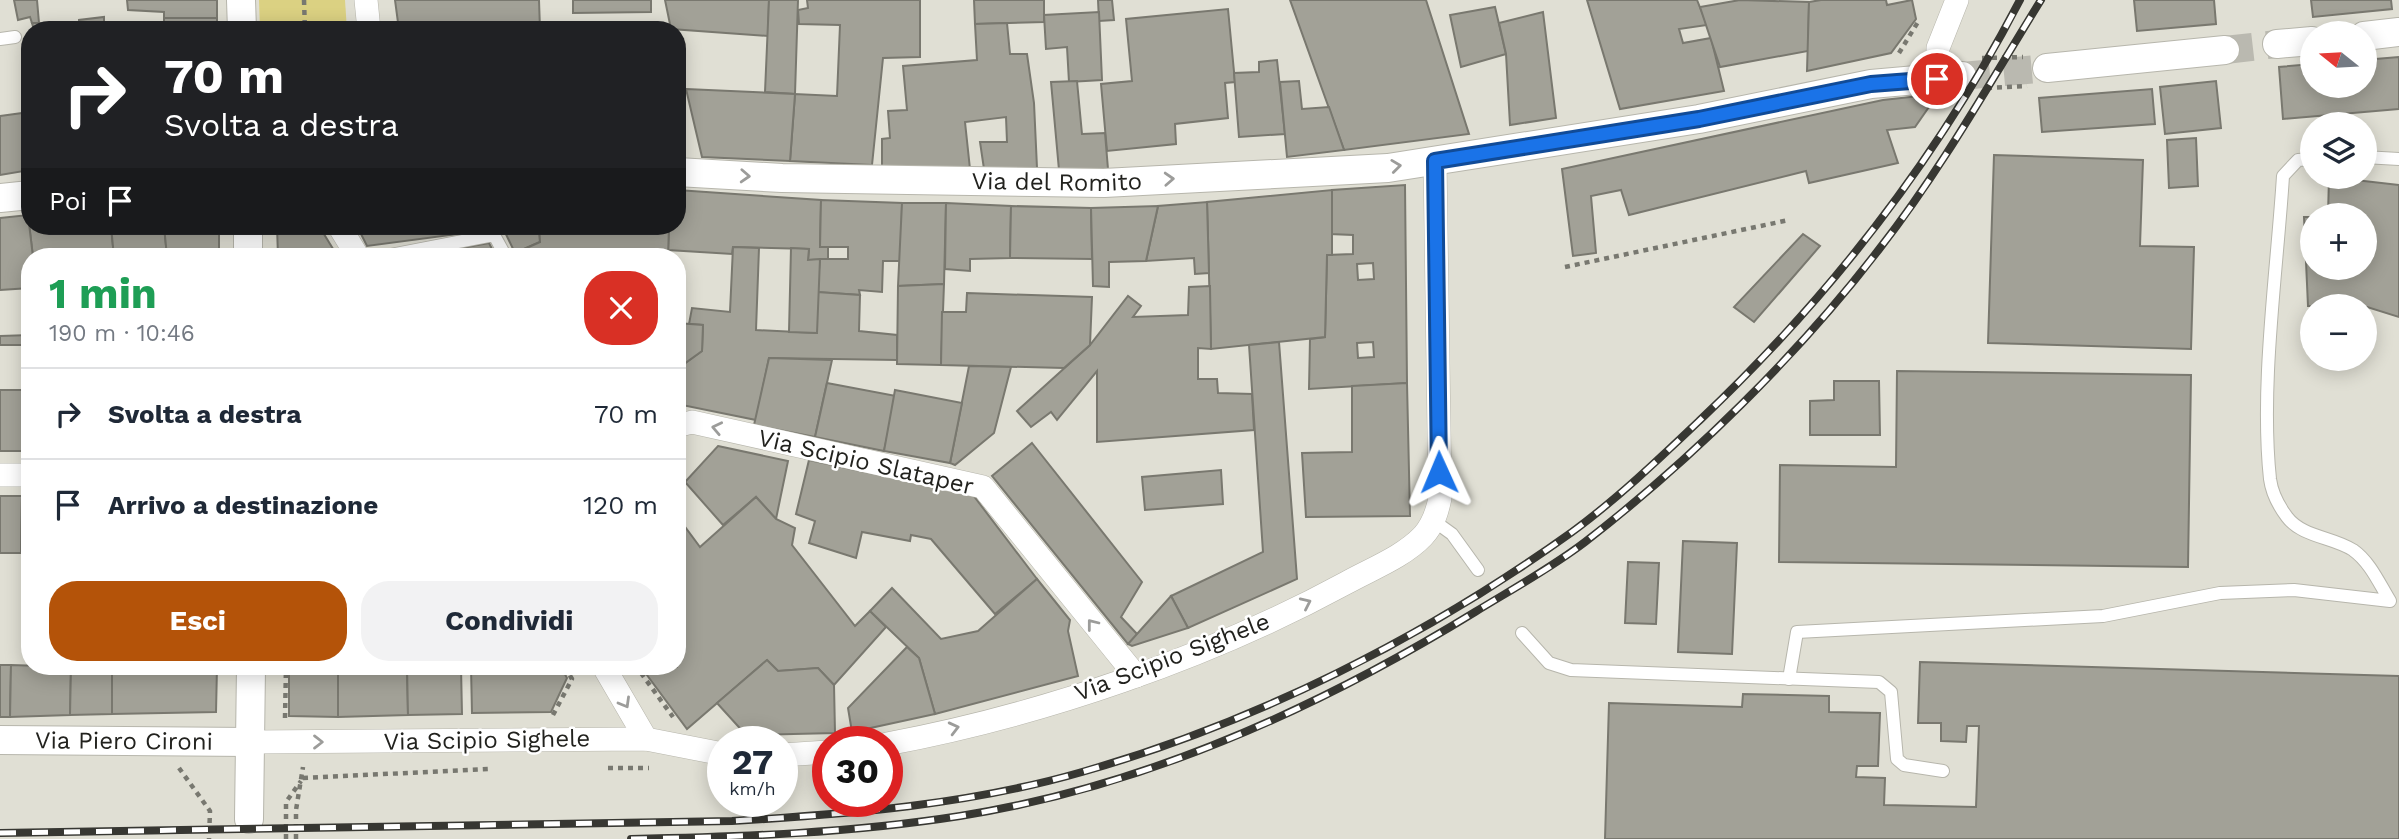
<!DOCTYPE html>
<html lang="it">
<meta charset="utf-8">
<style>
body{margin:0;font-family:"Work Sans",sans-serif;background:#f2f2f3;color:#1f2937;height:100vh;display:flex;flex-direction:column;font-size:26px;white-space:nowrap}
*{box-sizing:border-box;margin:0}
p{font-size:23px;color:#747a83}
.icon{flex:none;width:38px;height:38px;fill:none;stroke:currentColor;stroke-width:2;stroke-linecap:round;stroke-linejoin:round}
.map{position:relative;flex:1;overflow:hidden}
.details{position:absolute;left:21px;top:248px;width:665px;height:427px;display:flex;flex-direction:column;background:#fff;border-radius:28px;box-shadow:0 4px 18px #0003}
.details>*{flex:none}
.banner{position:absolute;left:21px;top:21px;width:665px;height:214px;border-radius:28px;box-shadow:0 4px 18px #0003;background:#202124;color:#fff;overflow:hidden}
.needle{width:46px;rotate:288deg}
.controls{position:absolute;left:2300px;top:21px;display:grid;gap:14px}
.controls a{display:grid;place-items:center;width:77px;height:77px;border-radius:50%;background:#fff;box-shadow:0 4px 18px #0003;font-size:35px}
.speed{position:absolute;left:707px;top:726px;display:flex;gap:14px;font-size:35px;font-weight:700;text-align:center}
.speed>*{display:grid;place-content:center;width:91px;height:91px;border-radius:50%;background:#fff;box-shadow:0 4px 18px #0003;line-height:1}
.speed small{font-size:18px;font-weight:400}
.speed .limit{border:10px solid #d22;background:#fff;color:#111}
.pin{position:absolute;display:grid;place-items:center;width:60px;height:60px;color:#fff;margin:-30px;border:4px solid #fff;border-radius:50%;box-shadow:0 2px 7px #0007}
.me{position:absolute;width:77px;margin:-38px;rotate:359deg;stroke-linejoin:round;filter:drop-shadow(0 0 5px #0008)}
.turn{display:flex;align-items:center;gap:24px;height:147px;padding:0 28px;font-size:32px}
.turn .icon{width:91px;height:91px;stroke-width:2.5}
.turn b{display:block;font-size:49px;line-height:60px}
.then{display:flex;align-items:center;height:66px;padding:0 28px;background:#0003;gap:14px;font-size:26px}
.round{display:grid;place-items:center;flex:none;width:74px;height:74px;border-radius:28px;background:#f2f2f3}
.head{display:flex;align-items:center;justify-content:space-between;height:119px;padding:0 28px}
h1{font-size:42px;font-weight:700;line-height:52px;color:#1e9e55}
.primary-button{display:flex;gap:14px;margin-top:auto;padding:14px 28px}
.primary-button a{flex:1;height:80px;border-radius:28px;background:#b45309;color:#fff;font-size:28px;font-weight:700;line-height:80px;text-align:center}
.primary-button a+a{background:#f2f2f3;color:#1f2937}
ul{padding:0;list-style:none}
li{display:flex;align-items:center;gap:21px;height:91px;padding:0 28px;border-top:2px solid #e0e1e3}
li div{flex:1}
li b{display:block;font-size:26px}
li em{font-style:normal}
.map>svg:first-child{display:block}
.green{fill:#dbd182}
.building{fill:#a2a197;stroke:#79786f;stroke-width:2;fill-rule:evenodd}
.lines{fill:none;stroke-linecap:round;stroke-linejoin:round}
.tertiary-tunnel{stroke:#bab9b0;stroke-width:28;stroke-dasharray:28 14;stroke-linecap:butt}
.service-casing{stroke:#b7b6ac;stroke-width:14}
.minor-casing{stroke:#b7b6ac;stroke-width:24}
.tertiary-casing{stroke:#b7b6ac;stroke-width:30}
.path{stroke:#787870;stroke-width:4.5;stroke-dasharray:5 5;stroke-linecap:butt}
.service{stroke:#fff;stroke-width:12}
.minor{stroke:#fff;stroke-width:23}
.tertiary{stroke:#fff;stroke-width:28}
.rail-casing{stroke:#373732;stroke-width:8}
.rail{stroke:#fff;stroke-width:5;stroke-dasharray:16;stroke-linecap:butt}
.oneway{stroke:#9c9c9a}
.route-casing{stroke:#114b97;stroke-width:18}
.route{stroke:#1a73e8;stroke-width:12}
.labels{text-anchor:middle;stroke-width:5;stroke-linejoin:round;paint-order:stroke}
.street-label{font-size:24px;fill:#22221e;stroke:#fff}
</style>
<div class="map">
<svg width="2399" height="839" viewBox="0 0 2399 839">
<rect width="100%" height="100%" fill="#e0dfd4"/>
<polygon class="green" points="259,0 345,0 347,30 260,30"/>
<g class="building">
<polygon points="14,0 37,0 39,23 32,23 30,17 18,20"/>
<polygon points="127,0 217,0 217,18 164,18 164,12 128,10"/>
<polygon points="395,0 539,0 540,30 399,30"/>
<polygon points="573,0 651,0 651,12 573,13"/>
<polygon points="665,0 769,0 768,36 671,29"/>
<polygon points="769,0 798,0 795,94 765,92"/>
<polygon points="807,0 920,0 920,57 883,58 872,165 790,161 795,94 837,96 840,25 799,24 798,10 808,8"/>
<polygon points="974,0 1044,0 1044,22 975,24"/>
<polygon points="1098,0 1112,0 1114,20 1099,21"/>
<polygon points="1290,0 1426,0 1469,134 1344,150"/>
<polygon points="1587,0 1697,0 1707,25 1679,29 1683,43 1711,38 1724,91 1620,109"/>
<polygon points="1740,0 1809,2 1808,51 1720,67 1700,7"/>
<polygon points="1821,0 1886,0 1887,5 1912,0 1916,19 1891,53 1807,71 1809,2"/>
<polygon points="2134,0 2214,0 2216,24 2137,31"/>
<polygon points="2311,0 2391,0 2392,9 2313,17"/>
<polygon points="1495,7 1506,54 1461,67 1450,15"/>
<polygon points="1228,9 1235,82 1225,83 1228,118 1175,124 1176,144 1107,151 1101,84 1132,81 1126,19"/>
<polygon points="1099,12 1102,80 1069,82 1067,47 1046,49 1044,15"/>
<polygon points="1543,12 1556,118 1510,125 1506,54 1499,23"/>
<polygon points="104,17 104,30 79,30 79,20"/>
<polygon points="164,18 217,18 217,30 142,30 141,27 164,25"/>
<polygon points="32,23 47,23 48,30 34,30"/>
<polygon points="1007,23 1010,54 1027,54 1034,103 1037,168 984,169 980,142 1007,142 1006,117 965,122 970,169 882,170 882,139 890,138 888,111 907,110 903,66 977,60 975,24"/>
<polygon points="2399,57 2399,109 2283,119 2279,67 2312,64 2312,86 2364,86 2364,60"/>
<polygon points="1277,60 1285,134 1239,137 1234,73 1259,72 1259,62"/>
<polygon points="1077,81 1082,134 1105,133 1108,169 1059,170 1051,82"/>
<polygon points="1299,81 1302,109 1329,107 1344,150 1287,157 1280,82"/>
<polygon points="2216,81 2221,128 2165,134 2160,87"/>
<polygon points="686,89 795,94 790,161 702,157"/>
<polygon points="2152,89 2155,124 2042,132 2039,98"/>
<polygon points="1938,94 1915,127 1887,130 1898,163 1809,183 1806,171 1629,215 1621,190 1591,196 1596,253 1573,256 1562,169 1883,100"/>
<polygon points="30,112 30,170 0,175 0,116"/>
<polygon points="2196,138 2198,186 2169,188 2167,140"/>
<polygon points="1994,155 2143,160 2140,246 2194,247 2191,349 1988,343"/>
<polygon points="2329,177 2399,185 2399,317 2364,306 2308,306 2304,217 2312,217 2312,268 2364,268 2364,215 2328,215"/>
<path d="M1405 185 1407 383 1309 389 1310 339 1325 337 1327 255 1353 254V235L1330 234 1332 190ZM1373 263 1374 279 1358 280 1357 264ZM1373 342 1374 357 1358 358 1357 343Z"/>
<polygon points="677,190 821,200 820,247 828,247 828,259 808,260 809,249 733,247 732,254 668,250 669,226 677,226"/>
<polygon points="1332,190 1332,255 1327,255 1325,337 1211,349 1207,202"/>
<polygon points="821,200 902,203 901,261 883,261 882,292 859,290 860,295 817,292 820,259 848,259 848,247 820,247"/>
<polygon points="1207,202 1209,273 1195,274 1194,258 1146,261 1158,206"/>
<polygon points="902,203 946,203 944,284 898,286"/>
<polygon points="946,203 1011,206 1010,258 970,259 970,271 945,269"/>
<polygon points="1011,206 1091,208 1092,259 1010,258"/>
<polygon points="1158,206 1146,261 1109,262 1109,287 1093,286 1091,208"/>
<polygon points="28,215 30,226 111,226 114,257 33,257"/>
<polygon points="28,215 33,257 30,257 30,288 0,290 0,218"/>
<polygon points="111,226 164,226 167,256 114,257"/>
<polygon points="164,226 219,226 219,250 167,256"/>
<polygon points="277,226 319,226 338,257 278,257"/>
<polygon points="357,226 539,226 540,242 515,253 503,228 367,246"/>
<polygon points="539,226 669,226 668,257 518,257 515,253 540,242"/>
<polygon points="1803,234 1820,246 1754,322 1734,307"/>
<polygon points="489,243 496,257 411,257"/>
<polygon points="733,247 759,248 756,330 817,333 817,292 860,295 859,331 897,335 897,360 769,358 756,420 677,404 677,369 702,351 703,325 689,324 692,308 730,312"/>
<polygon points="791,248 809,249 808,260 820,259 817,333 789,332"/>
<polygon points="944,284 941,365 897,364 898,286"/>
<polygon points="1210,286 1211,349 1198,348 1198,379 1217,379 1218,393 1252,394 1254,430 1097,442 1097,371 1057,420 1051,412 1031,427 1017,411 1090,345 1128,296 1141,306 1133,317 1188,315 1189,287"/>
<polygon points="967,293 1092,297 1090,345 1064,368 941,365 942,312 966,312"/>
<polygon points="677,323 703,325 702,351 677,369"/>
<polygon points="30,335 30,345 0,345 0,336"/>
<polygon points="1279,342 1297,579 1188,628 1171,596 1263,552 1249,345"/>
<polygon points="769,358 832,360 815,437 754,425"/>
<polygon points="969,366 1011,367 994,433 955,465 950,463"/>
<polygon points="1897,371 2191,375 2188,567 1779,562 1780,465 1896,467"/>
<polygon points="1834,381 1879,381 1880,435 1810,435 1810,401 1834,400"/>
<polygon points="827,383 896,396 884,451 815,437"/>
<polygon points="1407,383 1410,516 1306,517 1302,453 1352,452 1352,386"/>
<rect x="0" y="390" width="30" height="61"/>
<polygon points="895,390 962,403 950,463 884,451"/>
<polygon points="1032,443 1142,582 1121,617 1138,635 1128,644 992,476"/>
<polygon points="718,446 788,461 776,519 756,497 723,525 685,482"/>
<polygon points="809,460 973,495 1037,579 995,614 931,539 911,535 910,541 862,532 856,558 809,543 815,521 796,514"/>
<polygon points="1221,470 1223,504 1145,510 1142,477"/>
<polygon points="0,496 22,496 21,553 0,553"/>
<polygon points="22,496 30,496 30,553 21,553"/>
<polygon points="756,497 776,519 795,528 792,545 855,626 870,611 886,627 834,685 818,668 778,671 767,660 687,729 641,667 677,667 677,516 700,547"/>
<polygon points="1683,541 1737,543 1732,654 1678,652"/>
<polygon points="1628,562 1659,563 1656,624 1625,623"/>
<polygon points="1037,579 1070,620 1068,631 1078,676 935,714 919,658 870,611 892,588 941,639 978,631"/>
<polygon points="1171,596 1188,628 1132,646 1128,644"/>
<polygon points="907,647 919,658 935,714 852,732 848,708"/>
<polygon points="767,660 778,671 818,668 834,685 835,733 746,735 717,703"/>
<polygon points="1920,662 2399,676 2399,839 1605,839 1609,703 1742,707 1743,694 1829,696 1829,712 1880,713 1878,766 1857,766 1856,777 1885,778 1884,805 1976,807 1979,726 1967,726 1966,742 1941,741 1941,723 1918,723"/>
<polygon points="0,665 11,665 10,717 0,717"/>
<polygon points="11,665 71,667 70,715 10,717"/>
<polygon points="71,667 112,667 112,714 70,715"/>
<polygon points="112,667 217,667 216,712 112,714"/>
<polygon points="289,667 343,667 343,672 338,672 338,717 289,716"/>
<polygon points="343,667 407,667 408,715 338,717 338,672 343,672"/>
<polygon points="407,667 461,667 462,714 408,715"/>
<polygon points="471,667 561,667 567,678 551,712 472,713"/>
</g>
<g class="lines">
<g class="tertiary-tunnel">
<polyline points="2225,50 2277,44"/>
<polyline points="1962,76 2047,68"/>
</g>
<defs>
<g id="service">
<polyline points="0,39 15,37"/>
<polyline points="2364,157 2399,159"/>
<polyline points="380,257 494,235 506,257"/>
<polyline points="1434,521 1452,534 1478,570"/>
<polyline points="1522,633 1549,663 1571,670 1879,682 1891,692 1897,759 1904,765 1943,771"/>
<path d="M1789 679 1797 632 2103 616 2220 593 2294 590 2390 601C2379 583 2370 562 2353 550 2333 537 2302 537 2287 517 2278 505 2272 494 2270 479 2260 386 2277 271 2283 176L2298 160 2312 159"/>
</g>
<g id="minor">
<polyline points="366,0 369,30"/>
<polyline points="1937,79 1938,48 1957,0"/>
<polyline points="339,226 358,257"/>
<polyline points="677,426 692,422 983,487 1136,676"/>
<polyline points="0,475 30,475"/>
<polyline points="604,667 646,739"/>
<polyline points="250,742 646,739 723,754"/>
<path d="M887 744C1042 715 1208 658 1346 583 1371 569 1403 557 1423 536 1433 525 1437 513 1440 498L1435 161"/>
<polyline points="782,755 828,752"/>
</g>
<g id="tertiary">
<polyline points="241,0 242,30"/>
<polyline points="2364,36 2399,32"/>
<polyline points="2277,44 2312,41"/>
<polyline points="2047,68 2225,50"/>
<path id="s1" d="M677 172 782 178 1104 183 1388 168 1699 119 1871 84 1962 76"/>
<polyline points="0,198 30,195"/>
<polyline points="248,226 248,257"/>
<path id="s2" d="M0 740 250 742"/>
<polyline points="249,819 251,667"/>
</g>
</defs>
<use href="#service" class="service-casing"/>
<use href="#minor" class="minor-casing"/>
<use href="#tertiary" class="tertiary-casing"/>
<g class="path">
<polyline points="304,0 305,30"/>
<polyline points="1899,53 1918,22"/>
<polyline points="1982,58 2023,57"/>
<polyline points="1987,88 2027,86"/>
<polyline points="1565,267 1789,220"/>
<polyline points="641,673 673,717"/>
<polyline points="553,715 572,679 565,667"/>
<polyline points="285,718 286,667"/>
<polyline points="844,735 867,731"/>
<polyline points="743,741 762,740"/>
<polyline points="179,768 210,811 209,839"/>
<polyline points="608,768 649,768"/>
<polyline points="303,778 488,769"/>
<polyline points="286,839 286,802 301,781"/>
<polyline points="296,839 296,810 303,767"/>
</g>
<use href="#service" class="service"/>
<use href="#minor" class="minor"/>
<use href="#tertiary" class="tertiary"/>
<defs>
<g id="rail">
<path d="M0 833 732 821C850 814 968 805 1082 772 1257 722 1424 638 1572 532 1617 499 1659 459 1699 421 1829 298 1938 158 2020 0"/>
<path d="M631 839C741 837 851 833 960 816 1144 787 1317 709 1475 612 1511 590 1551 568 1585 542 1690 461 1799 354 1880 248 1941 170 1989 84 2041 0"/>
</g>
</defs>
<use href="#rail" class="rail-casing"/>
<use href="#rail" class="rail"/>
</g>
<defs><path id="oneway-chevron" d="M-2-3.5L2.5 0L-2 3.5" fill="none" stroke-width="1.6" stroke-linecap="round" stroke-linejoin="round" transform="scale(1.75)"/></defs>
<g class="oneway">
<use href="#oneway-chevron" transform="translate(1396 166) rotate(-7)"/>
<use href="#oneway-chevron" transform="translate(745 176) rotate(3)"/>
<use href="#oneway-chevron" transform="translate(1169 179) rotate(-3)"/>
<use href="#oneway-chevron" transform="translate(717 428) rotate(-168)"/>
<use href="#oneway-chevron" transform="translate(1306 603) rotate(-25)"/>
<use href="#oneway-chevron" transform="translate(1092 624) rotate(-128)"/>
<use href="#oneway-chevron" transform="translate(625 703) rotate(60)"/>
<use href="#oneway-chevron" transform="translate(954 728) rotate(-14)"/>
<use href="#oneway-chevron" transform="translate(318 742)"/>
</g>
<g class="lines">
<defs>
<polyline id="route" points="1439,472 1435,161 1699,119 1871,84 1937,79"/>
</defs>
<use href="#route" class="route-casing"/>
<use href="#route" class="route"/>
</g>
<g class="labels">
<g class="street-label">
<text dy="8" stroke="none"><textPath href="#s1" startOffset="380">Via del Romito</textPath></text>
<text transform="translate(866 462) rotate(13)" y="8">Via Scipio Slataper</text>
<text transform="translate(1172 657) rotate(-21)" y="8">Via Scipio Sighele</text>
<text transform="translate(487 740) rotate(-1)" y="8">Via Scipio Sighele</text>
<text dy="8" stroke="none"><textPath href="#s2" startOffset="124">Via Piero Cironi</textPath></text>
</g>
</g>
</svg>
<div class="controls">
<a><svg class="needle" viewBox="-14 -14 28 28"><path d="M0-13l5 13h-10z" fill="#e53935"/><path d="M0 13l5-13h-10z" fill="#747a83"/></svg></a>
<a><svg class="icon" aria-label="layers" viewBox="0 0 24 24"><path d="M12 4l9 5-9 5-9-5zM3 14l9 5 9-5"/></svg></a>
<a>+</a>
<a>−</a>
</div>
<div class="speed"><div>27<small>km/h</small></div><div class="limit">30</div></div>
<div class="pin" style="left:1937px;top:79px;background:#d93025"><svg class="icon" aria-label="arrive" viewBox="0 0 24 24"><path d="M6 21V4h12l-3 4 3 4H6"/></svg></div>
<svg class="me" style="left:1439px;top:472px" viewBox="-20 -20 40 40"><path d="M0-17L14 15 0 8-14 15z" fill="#1a73e8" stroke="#fff" stroke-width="4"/></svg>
<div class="banner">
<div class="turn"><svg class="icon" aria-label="right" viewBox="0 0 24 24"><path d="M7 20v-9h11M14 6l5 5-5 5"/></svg><div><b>70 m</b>Svolta a destra</div></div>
<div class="then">Poi<svg class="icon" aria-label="arrive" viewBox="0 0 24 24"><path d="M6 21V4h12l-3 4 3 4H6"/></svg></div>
</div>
<section class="details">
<div class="head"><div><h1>1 min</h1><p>190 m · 10:46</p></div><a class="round" style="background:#d93025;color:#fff"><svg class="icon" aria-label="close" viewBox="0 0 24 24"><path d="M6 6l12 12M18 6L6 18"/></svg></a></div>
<ul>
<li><svg class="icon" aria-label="right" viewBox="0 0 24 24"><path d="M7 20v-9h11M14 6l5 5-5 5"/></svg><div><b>Svolta a destra</b></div><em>70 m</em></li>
<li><svg class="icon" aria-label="arrive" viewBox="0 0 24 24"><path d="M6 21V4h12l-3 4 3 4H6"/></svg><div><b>Arrivo a destinazione</b></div><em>120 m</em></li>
</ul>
<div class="primary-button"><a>Esci</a><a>Condividi</a></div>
</section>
</div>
